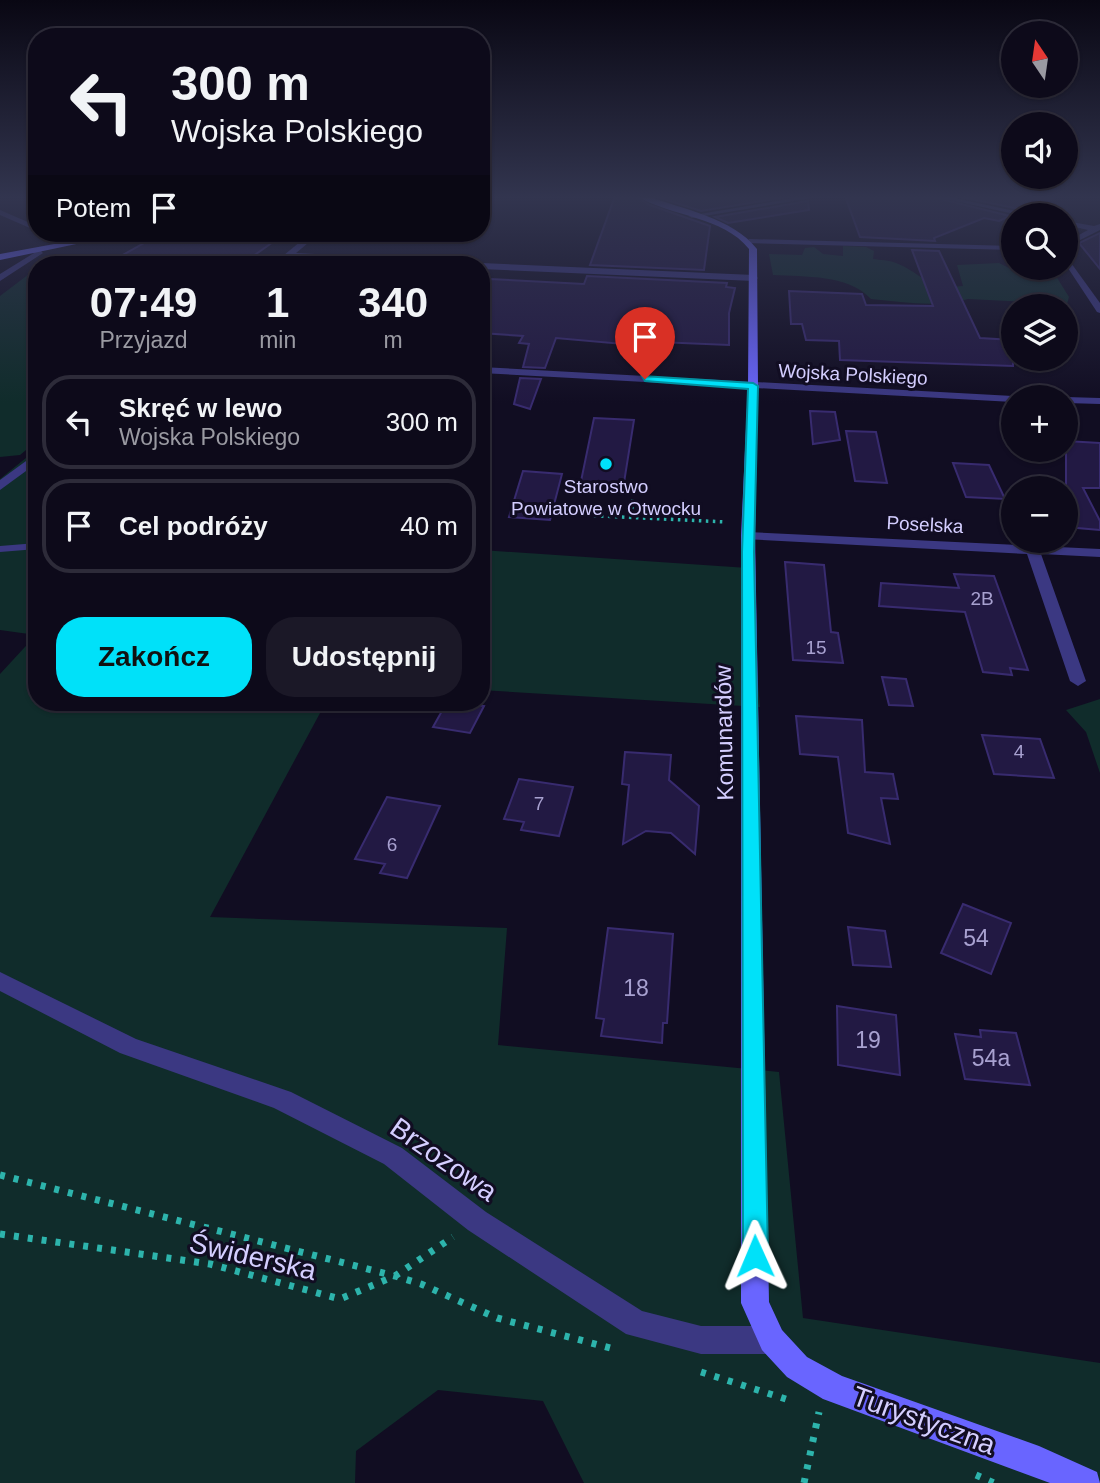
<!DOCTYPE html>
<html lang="pl">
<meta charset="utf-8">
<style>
body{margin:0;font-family:Helvetica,sans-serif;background:#1b1827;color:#f1f3f6;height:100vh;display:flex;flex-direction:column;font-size:26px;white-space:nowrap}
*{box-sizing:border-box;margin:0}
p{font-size:23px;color:#9a9aa2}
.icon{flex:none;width:38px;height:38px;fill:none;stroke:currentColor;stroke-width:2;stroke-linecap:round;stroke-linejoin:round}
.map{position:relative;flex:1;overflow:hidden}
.details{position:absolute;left:28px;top:256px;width:462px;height:455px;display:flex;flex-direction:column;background:#0d0a1a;border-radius:28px;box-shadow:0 2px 5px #0004,0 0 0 2px #2d2b39}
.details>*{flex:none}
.top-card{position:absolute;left:28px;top:28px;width:462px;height:214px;border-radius:28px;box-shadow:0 2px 5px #0004,0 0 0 2px #2d2b39;background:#0d0a1a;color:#f1f3f6;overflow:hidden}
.needle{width:46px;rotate:347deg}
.tools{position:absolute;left:1001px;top:21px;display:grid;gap:14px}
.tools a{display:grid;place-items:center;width:77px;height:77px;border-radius:50%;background:#0d0a1a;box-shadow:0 2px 5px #0004,0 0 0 2px #2d2b39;font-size:35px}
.pin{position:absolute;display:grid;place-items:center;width:60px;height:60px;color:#fff;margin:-72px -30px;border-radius:50% 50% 50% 0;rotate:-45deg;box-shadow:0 0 7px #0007}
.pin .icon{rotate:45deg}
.me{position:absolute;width:77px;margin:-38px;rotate:359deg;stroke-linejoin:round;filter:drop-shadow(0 0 5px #0008)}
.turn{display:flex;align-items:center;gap:24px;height:147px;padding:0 28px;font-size:32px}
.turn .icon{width:91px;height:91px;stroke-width:2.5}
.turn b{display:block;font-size:49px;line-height:60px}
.then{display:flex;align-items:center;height:66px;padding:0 28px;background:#0003;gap:14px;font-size:26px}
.eta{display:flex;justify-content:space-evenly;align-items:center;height:119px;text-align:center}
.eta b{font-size:42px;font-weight:800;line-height:49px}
.action{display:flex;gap:14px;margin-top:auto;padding:14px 28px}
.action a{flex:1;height:80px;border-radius:28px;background:#00e1f9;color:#111;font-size:28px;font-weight:800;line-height:80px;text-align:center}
.action a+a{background:#1b1827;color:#f1f3f6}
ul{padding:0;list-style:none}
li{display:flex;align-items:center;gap:21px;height:94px;margin:0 14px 10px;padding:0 14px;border:4px solid #2d2b39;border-radius:28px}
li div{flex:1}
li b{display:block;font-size:26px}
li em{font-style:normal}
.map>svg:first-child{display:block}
.green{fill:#102c2b}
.building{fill:#221943;stroke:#382b6f;stroke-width:2}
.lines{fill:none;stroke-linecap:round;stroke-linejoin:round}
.path-far1{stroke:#2db4ac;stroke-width:3.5;stroke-dasharray:2.5 4.5;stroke-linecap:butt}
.path{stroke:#2db4ac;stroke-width:7;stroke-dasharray:5 9;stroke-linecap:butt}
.lane{fill:#3b3882;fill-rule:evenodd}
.street{fill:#3b3882;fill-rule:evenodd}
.secondary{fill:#6965ff;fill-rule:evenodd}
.route{fill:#00e1f9;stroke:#0092a2;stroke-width:2}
.poi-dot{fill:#00e1f9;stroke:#110d22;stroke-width:2.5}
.labels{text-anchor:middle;stroke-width:6;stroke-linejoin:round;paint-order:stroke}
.far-street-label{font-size:19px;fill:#d4ceff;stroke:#110d22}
.far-poi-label{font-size:19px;fill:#d4ceff;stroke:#110d22}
.number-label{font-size:19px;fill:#a8a1d0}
.street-label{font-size:23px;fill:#d4ceff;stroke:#110d22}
.near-number-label{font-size:23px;fill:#a8a1d0}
.near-street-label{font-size:28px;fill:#d4ceff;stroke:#110d22}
</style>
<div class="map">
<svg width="1100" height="1483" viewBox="0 0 1100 1483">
<rect width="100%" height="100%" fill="#110d22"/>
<g class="green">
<path d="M843 246 866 247 874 251 873 259C880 260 889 260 896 263 926 275 924 290 963 286L957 265 999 263 1013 270 1029 271 1028 268H1051L1069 297 1067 304 968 299C936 308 903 302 871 299 848 274 805 277 773 275L769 254 802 255 805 248 814 247 823 254 843 256Z"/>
<polygon points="37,268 37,441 20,455 0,457 0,296"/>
<polygon points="37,449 37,702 326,702 210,917 507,928 498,1045 779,1072 803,1318 1100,1363 1100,1483 584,1483 543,1401 438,1390 356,1451 355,1483 0,1483 0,674 36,635 0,630 0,479"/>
<polygon points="481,550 748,568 760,707 481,690"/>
<polygon points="1100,699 1100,773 1086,732 1066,710"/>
</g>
<g class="building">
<polygon points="615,196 635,196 650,205 710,226 704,270 590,265"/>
<polygon points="654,196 793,196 701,211"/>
<polygon points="845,196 929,196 1010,216 999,221 984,218 934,238 935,241 860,237"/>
<polygon points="956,196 1058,196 1024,210"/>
<polygon points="808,201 809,210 728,223 715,217"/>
<polygon points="162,233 271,239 269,241 273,242 242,264 112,261"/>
<polygon points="1100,233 1100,269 1079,243"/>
<polygon points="912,250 939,251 980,338 1013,340 1013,366 840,360 839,341 806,340 802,324 791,324 789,291 862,294 866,305 933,306"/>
<polygon points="587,276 727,283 726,287 735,288 729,313 729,345 658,342 657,347 556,338 545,368 523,367 529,344 519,343 523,336 481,333 481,293 490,279 584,284"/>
<polygon points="520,378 541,379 530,409 514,404"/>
<polygon points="810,411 835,412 840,440 813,444"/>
<polygon points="594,418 634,420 623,489 580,486"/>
<polygon points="846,431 876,432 887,483 855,481"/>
<polygon points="1066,441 1100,443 1100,488 1083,488 1100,521 1100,530 1066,527"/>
<polygon points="953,463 989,465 1005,499 966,497"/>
<polygon points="523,471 562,474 550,520 509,517"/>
<polygon points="785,562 824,565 831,632 838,633 843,663 793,660"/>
<polygon points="954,574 994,576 1028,670 1010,668 1012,675 983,672 965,612 879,606 881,583 959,588"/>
<polygon points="882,677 906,679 913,706 889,705"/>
<polygon points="447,702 484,706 470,733 433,727"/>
<polygon points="796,716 862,720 865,772 893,774 898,799 881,798 890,844 848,833 838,757 800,754"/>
<polygon points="982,735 1040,739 1054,778 994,774"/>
<polygon points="625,752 671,755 669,780 699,806 695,854 671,833 646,831 623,844 629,785 622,784"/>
<polygon points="519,779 573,787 559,836 521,830 524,822 504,819"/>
<polygon points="387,797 440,806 407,878 380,873 385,864 355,859"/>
<polygon points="963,904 1011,923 991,974 941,953"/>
<polygon points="848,927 885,931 891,967 853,965"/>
<polygon points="608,928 673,934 667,1023 663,1023 662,1043 601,1036 604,1019 596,1018"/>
<polygon points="837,1006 896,1015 900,1075 838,1065"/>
<polygon points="980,1030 1016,1033 1030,1085 965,1079 955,1034 981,1037"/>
</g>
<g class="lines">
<g class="path-far1">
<polyline points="559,514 726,522"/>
<polyline points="631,516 634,487"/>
</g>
<g class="path">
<polyline points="0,1175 395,1276 421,1284 497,1318 618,1350"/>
<polyline points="0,1234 210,1264 340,1299 395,1276 453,1237"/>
<polyline points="701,1372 792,1401"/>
<polyline points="976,1475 994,1483"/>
<polyline points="804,1483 819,1412"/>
</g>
<polygon class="lane" points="37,543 37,549 0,552 0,546"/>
<g class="street">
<polygon points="807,196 823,196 692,218 688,216"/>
<polygon points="932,196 945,196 1033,215 1019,215"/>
<polygon points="0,210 37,226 37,231 0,215"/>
<polygon points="1066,221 1094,226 1100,224 1100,230 1066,247 1066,242 1088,230 1066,225"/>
<polygon points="41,233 51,233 72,243 65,245"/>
<polygon points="311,233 320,233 296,253 446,261 450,264 290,258 282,264 273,264"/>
<polygon points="749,239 1013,246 1013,250 746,243"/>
<polygon points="32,248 38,248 43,253 0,281 0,274 34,253"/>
<polygon points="1066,256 1100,303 1100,313 1097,312 1066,265"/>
<polygon points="481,263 754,275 758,278 754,281 481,269 481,264 478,264"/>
<polygon points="481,367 1013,396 1017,397 1013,397 1013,402 481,373"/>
<polygon points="1064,397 1066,397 1100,398 1100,404 1066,403"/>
<polygon points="37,453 37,463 0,490 0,480"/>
<polygon points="748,532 1100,549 1100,557 1041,554 1086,681 1078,686 1070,681 1027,554 743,539 743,533"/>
<polygon points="0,972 136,1039 291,1092 402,1148 486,1212 642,1311 701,1326 772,1326 782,1330 786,1340 782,1350 772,1354 701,1354 626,1334 468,1230 384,1164 274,1108 120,1053 0,991"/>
</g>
<g class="secondary">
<path d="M637 196H647C682 209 733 218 757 249L758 386 755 536 769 1302 782 1330 807 1357 842 1376 1039 1446 1097 1472 1100 1483H1050L823 1399 787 1377 762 1350 741 1303V536L748 386 749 249C723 216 671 217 637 196Z"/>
<polygon points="114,233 129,233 0,260 0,254"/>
</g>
</g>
<linearGradient id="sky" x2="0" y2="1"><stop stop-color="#090713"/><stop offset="0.49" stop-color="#32354f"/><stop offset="1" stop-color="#32354f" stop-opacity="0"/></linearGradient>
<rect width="1100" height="403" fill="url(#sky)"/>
<polygon class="route" points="642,376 753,383 758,386 754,552 768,1256 764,1265 755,1269 746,1265 743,1256 742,552 748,389 645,381"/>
<circle class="poi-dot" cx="606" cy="464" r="7"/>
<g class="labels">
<g class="far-street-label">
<text transform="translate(853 374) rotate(3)" y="7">Wojska Polskiego</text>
<text transform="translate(925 524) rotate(3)" y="7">Poselska</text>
</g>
<g class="far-poi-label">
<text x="606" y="493">Starostwo<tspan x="606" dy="22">Powiatowe w Otwocku</tspan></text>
</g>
<g class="number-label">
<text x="982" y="605">2B</text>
<text x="816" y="654">15</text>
<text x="1019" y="758">4</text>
<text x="539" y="810">7</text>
<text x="392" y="851">6</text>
</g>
<g class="street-label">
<text transform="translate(724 733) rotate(-91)" y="8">Komunardów</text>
</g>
<g class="near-number-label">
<text x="976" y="946">54</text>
<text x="636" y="996">18</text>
<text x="868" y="1048">19</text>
<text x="991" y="1066">54a</text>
</g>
<g class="near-street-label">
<text transform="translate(444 1159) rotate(35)" y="10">Brzozowa</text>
<text transform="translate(253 1256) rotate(13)" y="10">Świderska</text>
<text transform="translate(924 1420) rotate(20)" y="10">Turystyczna</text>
</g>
</g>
</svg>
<div class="tools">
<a><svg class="needle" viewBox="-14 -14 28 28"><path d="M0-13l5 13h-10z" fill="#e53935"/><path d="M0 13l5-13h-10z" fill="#9a9aa2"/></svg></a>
<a><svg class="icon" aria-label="sound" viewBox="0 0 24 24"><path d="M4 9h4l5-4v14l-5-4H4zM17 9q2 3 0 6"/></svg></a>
<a><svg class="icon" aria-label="search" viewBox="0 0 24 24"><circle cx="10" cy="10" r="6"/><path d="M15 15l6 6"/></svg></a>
<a><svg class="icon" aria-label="layers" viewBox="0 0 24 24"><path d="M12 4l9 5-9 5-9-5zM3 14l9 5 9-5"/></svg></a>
<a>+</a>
<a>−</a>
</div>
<div class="pin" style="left:645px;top:379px;background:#d93025"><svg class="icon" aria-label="arrive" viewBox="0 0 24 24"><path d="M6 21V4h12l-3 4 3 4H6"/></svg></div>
<svg class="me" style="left:755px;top:1256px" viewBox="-20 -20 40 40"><path d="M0-17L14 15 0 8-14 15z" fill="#00e1f9" stroke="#fff" stroke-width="4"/></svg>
<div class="top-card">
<div class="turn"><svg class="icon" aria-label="left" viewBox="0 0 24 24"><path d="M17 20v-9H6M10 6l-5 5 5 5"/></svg><div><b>300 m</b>Wojska Polskiego</div></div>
<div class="then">Potem<svg class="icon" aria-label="arrive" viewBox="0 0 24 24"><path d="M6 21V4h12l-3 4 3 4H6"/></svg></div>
</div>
<section class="details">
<div class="eta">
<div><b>07:49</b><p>Przyjazd</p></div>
<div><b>1</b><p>min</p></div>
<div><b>340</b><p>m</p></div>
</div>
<ul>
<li><svg class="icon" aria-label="left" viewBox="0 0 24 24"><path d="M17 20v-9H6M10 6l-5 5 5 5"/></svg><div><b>Skręć w lewo</b><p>Wojska Polskiego</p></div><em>300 m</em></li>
<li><svg class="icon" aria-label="arrive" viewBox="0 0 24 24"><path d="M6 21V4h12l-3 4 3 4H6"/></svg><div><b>Cel podróży</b></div><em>40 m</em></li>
</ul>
<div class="action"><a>Zakończ</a><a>Udostępnij</a></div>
</section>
</div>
